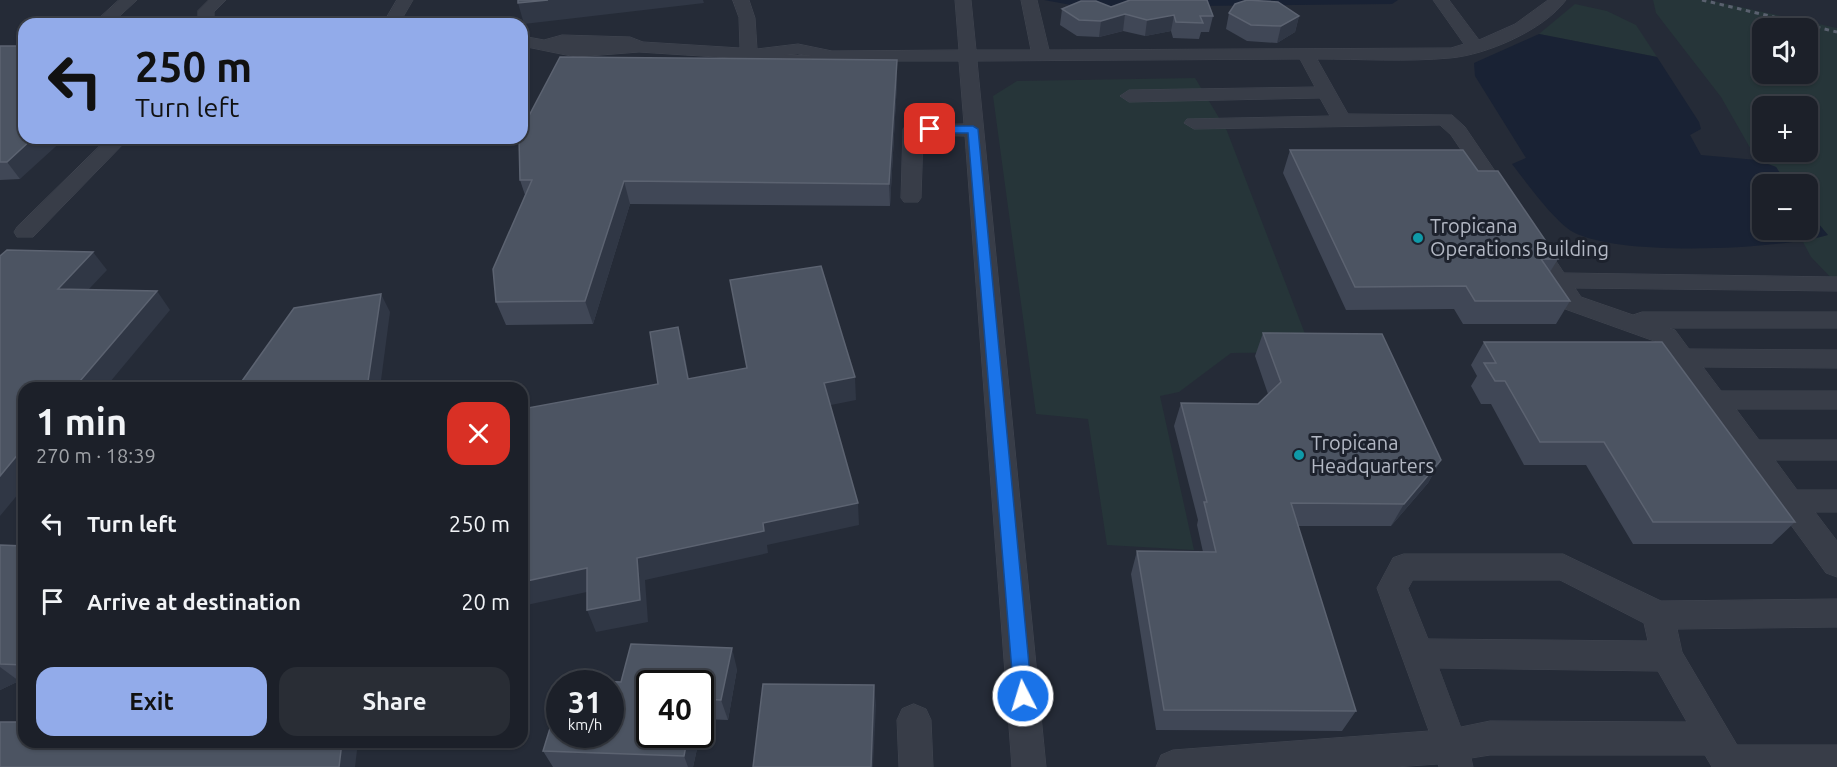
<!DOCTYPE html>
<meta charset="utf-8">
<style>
body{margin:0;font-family:Ubuntu,sans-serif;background:#292d35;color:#f1f3f6;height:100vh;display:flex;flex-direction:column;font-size:22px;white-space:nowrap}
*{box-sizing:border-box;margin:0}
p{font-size:20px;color:#a0a3a8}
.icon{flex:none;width:33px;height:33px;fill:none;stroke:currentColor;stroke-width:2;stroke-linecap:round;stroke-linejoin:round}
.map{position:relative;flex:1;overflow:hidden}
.side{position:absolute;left:18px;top:382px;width:510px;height:366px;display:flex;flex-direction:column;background:#1c2029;border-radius:18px;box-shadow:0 2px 4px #0004,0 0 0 2px #3a3e46}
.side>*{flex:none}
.banner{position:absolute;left:18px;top:18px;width:510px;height:126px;border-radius:18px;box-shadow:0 2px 4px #0004,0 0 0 2px #3a3e46;background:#92abea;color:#111;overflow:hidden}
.buttons{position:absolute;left:1752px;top:18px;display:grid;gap:12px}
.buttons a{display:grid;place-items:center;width:66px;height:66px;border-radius:12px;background:#1c2029;box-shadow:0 2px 4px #0004,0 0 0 2px #3a3e46;font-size:30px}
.speed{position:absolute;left:546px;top:670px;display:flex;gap:12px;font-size:30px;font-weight:700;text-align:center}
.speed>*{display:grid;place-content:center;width:78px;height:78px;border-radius:50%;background:#1c2029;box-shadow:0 2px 4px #0004,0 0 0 2px #3a3e46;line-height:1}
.speed small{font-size:15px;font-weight:400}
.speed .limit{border:3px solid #111;border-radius:9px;background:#fff;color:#111}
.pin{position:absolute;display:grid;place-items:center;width:51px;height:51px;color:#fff;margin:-26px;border-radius:12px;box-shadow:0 3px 9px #0006}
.me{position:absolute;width:66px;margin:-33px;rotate:355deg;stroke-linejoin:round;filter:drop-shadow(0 0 4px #0008)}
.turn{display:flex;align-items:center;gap:21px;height:126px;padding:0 18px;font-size:27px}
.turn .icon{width:78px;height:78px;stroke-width:2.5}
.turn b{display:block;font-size:42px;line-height:51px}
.round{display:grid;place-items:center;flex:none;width:63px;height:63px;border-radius:18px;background:#292d35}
.summary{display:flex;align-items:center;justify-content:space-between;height:102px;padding:0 18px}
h1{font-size:36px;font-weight:700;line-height:45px}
.button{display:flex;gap:12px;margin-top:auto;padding:12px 18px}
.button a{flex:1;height:69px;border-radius:18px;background:#92abea;color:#111;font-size:24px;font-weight:700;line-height:69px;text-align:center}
.button a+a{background:#292d35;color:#f1f3f6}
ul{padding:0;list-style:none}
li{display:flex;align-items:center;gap:18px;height:78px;padding:0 18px}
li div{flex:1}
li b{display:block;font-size:22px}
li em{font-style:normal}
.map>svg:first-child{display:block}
.green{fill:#263539;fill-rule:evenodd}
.water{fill:#192234}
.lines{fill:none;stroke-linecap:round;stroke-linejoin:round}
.minor-casing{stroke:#414651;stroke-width:1}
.minor{fill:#383d48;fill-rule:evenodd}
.rail{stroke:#5a616f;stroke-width:3;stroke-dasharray:4.5 4.5;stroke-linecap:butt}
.wall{fill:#404756}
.shaded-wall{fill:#303745}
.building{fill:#4c5462;stroke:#5c6371;stroke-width:1.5}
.route{fill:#1a73e8;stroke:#114b97;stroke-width:1.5}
.culture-dot{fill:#0f9aa8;stroke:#1d222d;stroke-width:2}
.labels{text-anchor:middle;stroke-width:6;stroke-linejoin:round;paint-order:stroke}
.poi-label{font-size:20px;fill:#b3b8c4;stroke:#1d222d;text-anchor:start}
</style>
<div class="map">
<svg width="1837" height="767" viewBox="0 0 1837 767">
<rect width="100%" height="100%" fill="#252b37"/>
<g class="green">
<path d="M1653 0H1708L1837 28V284L1811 257 1803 242 1827 235 1808 211V184H1787L1776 167 1757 160 1721 97 1656 13ZM1762 28H1808V74H1762ZM1762 106H1808V152H1762Z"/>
<polygon points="1575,4 1607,11 1636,25 1657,57 1539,34"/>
<polygon points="1195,78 1227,131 1312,352 1231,353 1179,392 1160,396 1194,550 1107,545 1088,419 1036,414 993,96 1017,81"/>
</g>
<g class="water">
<polygon points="1044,0 1398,0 1392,4 1082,7"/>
<path d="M1539 34 1657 57 1699 122 1701 129 1690 135 1701 155 1757 160 1776 167 1787 184H1762V230H1808V211L1828 235C1776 250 1620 257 1573 232 1556 223 1525 181 1512 164L1526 158 1475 76 1474 63Z"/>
</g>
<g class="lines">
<defs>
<g id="minor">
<polygon points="119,0 137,0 111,24 93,24"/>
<polygon points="209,0 226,0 214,12 214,24 198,24 198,11"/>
<polygon points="397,0 413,0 399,24 383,24"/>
<path d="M733 0H749L755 18 757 49 798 44 832 51 959 50 955 0H971L976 50H1031L1021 0H1037L1049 50 1451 48 1464 44 1433 0H1449L1479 40 1515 24 1548 0H1566C1544 30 1486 55 1450 58 1406 62 1361 59 1317 59L1348 114 1452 115 1465 127 1514 199 1511 203H1497L1451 135 1440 125 1194 129 1184 123 1187 119 1330 116 1320 98 1129 102 1120 96 1129 90 1315 87 1300 59 977 61 1046 767H1012L965 136 923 135 921 198 918 202H904L901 198 903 129 906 125 964 124 959 61H832L798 67 763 60 639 52 576 57 522 46V36L544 40 562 35 630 37 643 42 740 48 739 18ZM798 54 812 56 784 55Z"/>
<polygon points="108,138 129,138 33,237 17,237 14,232 17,227"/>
<polygon points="1532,235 1540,237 1564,273 1837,277 1837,291 1575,288 1581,297 1633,315 1642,312 1837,312 1837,328 1669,328 1675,330 1689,349 1837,350 1837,368 1703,367 1721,391 1837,391 1837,409 1736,409 1759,440 1837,440 1837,460 1775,460 1797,490 1837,490 1837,512 1815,512 1837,541 1837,577 1826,573 1657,342 1565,309 1521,242 1524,237"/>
<path d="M1404 554H1563L1661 601 1837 599V627L1677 629 1682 652 1737 745H1837V767H1712L1705 755H1490L1471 758 1473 767H1439L1438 764 1395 767H1156L1161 755 1173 750 1429 731 1377 588 1393 558ZM1413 580H1560L1644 623 1648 641 1428 639 1408 589ZM1439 668 1658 671 1687 722 1490 721 1461 727Z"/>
<polygon points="914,704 926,709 931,720 933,767 899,767 897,720 902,709"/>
</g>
</defs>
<use href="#minor" class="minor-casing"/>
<use href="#minor" class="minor"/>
<polyline class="rail" points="1702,0 1837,32"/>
</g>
<g class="wall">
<polygon points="1168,0 1207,0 1213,16 1209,32 1201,32 1199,39 1173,38 1171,31 1145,36 1123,31 1099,37 1077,36 1060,25 1062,9 1111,7"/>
<polygon points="1229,13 1299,16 1295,32 1277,43 1247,41 1226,29"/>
<polygon points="0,46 20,179 0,180"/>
<polygon points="897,60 897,82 890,206 630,204 593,324 506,325 496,302 525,195 520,180"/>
<polygon points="1290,150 1478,171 1558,259 1550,272 1570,301 1556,324 1463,324 1454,309 1346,310 1283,173"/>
<polygon points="1263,333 1441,460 1428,483 1391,526 1298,526 1356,711 1342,731 1156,730 1131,574 1137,551 1203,552 1197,525 1198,520 1174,426 1181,403 1258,404 1268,394 1255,356"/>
<polygon points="1484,342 1795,522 1772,544 1633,544 1586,465 1524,465 1491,404 1481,404 1471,386 1477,376 1471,365"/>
<polygon points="0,545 24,546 24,681 19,681 0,690"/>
<polygon points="737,669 728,720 703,719 700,731 700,684 650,684 700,735 693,767 553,767 543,751 621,682"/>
</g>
<g class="shaded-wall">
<polygon points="548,0 703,0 704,3 524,24 518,3"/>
<polygon points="1125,14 1123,31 1099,37 1101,21"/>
<polygon points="1174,15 1171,31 1145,36 1147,20"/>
<polygon points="1299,16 1295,32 1277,43 1281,26"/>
<polygon points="897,60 897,82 890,206 889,184"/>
<polygon points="33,138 65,138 20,179 7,162"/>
<polygon points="624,181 630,204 593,324 585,301"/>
<polygon points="93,252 107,270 72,307 58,289"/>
<polygon points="157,291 170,310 105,388 74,388"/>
<polygon points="381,294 390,312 380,388 367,388"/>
<polygon points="678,327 684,350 693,402 688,379"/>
<polygon points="855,377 856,400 826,406 824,383"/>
<polygon points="24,447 24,487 0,516 0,476"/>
<polygon points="1441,460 1428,483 1391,526 1404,504"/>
<polygon points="858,503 859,525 767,545 768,553 645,580 648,622 596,632 587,610 637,558 763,523"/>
<polygon points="587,568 596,590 522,606 522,582"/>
<polygon points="732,648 737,669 728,720 721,700"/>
<polygon points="0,667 19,681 0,690"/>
<polygon points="874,685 876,705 873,767 871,767"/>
<polygon points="700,712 703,719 700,731"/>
<polygon points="688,735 700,735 693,767 688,767 684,756"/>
<polygon points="342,742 358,742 355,767 339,767"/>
</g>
<g class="building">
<polygon points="518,0 548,0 518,3"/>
<polygon points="1130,0 1207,0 1213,16 1200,16 1203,23 1176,22 1174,15 1147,20 1125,14 1101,21 1079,20 1062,9 1081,1 1096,1 1111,7"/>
<polygon points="1247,0 1278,2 1299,16 1281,26 1251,25 1229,13 1235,4"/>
<polygon points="0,46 24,46 24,138 33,138 7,162 0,162"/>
<polygon points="560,57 897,60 889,184 624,181 585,301 496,302 493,269 532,180 520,180 519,138 522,138 522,129"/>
<polygon points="1290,150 1463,150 1478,171 1498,171 1558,259 1541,259 1570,301 1475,301 1466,286 1355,287"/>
<polygon points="7,250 93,252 58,289 157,291 74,388 24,388 24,447 0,476 0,256"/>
<polygon points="821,266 855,377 824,383 858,503 763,523 764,531 637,558 640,600 587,610 587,568 522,582 522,409 658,384 650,332 678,327 688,379 747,368 730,280"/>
<polygon points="381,294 367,388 237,388 294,308"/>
<polygon points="1263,333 1382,334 1441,460 1404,504 1291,503 1356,711 1164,710 1137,551 1216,552 1204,502 1207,502 1181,403 1258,404 1281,382"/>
<polygon points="1484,342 1662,342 1795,522 1653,522 1604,442 1540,442 1505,381 1495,381 1484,363 1496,363"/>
<polygon points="0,545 24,546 24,665 0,664"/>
<polygon points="631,644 732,648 721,700 700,699 700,684 650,684 650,735 688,735 684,756 543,751 560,696 560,735 610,735 610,684 563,684 565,680 621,682"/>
<polygon points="763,684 874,685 871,767 753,767"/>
<polygon points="0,722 24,722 24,742 342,742 339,767 0,767"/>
</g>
<polygon class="route" points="973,126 978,129 1032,696 1029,702 1023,704 1016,702 1014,696 968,133 930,133 925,129 930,126"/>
<g class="culture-dot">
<circle cx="1418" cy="238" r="6"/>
<circle cx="1299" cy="455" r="6"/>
</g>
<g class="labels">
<g class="poi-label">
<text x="1430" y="233">Tropicana<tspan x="1430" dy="23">Operations Building</tspan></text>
<text x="1311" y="450">Tropicana<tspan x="1311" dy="23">Headquarters</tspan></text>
</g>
</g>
</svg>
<div class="buttons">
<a><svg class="icon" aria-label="sound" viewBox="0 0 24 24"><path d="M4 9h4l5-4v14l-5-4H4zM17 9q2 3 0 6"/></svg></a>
<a>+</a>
<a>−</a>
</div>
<div class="speed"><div>31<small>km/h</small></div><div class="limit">40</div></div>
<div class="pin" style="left:930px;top:129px;background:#d93025"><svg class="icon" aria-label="arrive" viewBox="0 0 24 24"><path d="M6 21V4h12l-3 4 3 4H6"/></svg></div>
<svg class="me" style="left:1023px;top:696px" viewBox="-20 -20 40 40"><circle r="17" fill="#1a73e8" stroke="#fff" stroke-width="3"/><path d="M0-11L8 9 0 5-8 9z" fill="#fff"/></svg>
<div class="banner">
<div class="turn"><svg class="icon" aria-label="left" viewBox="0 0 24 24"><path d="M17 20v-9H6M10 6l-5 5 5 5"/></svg><div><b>250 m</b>Turn left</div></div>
</div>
<section class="side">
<div class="summary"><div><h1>1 min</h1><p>270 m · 18:39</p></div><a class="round" style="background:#d93025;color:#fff"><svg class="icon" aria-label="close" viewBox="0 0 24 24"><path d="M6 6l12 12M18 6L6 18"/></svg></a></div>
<ul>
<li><svg class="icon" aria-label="left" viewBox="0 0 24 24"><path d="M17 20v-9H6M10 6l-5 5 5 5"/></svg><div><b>Turn left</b></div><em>250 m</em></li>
<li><svg class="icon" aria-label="arrive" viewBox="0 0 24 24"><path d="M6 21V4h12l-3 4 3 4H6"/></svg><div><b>Arrive at destination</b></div><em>20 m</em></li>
</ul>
<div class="button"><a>Exit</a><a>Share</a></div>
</section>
</div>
